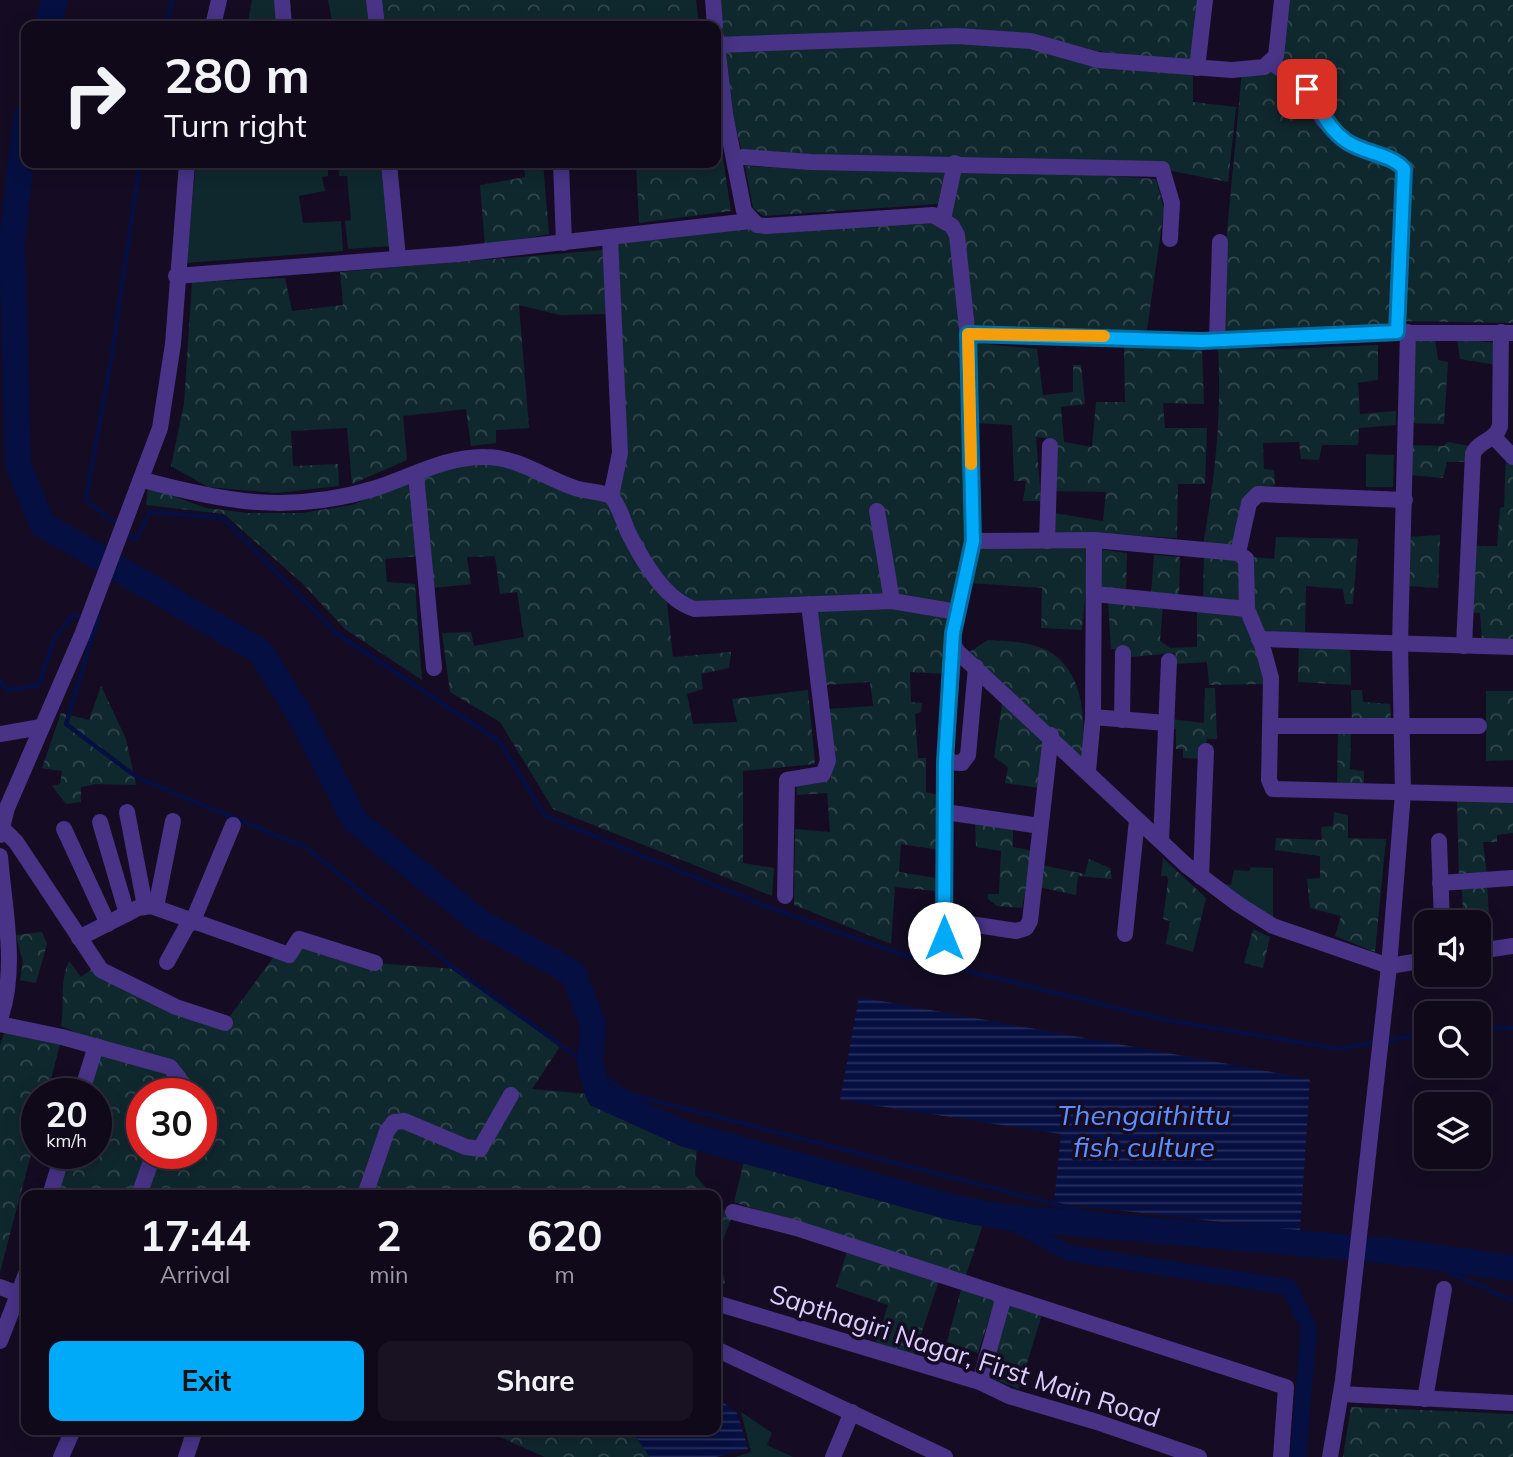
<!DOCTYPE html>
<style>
body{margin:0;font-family:Mulish,sans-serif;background:#191223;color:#f1f3f6;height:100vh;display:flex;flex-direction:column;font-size:26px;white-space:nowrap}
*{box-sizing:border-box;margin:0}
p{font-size:23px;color:#9c9aa2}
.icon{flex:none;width:38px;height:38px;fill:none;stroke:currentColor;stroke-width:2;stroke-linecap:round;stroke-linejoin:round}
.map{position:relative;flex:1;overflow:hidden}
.panel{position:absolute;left:21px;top:1190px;width:700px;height:245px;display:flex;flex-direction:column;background:#10091a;border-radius:14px;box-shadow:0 4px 18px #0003,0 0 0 2px #302a39}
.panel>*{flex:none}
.banner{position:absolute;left:21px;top:21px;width:700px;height:147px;border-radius:14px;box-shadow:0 4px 18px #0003,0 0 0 2px #302a39;background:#10091a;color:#f1f3f6;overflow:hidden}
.buttons{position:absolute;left:1414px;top:910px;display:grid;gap:14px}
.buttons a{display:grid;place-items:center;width:77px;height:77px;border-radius:14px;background:#10091a;box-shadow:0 4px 18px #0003,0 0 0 2px #302a39;font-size:35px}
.speed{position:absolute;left:21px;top:1078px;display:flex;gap:14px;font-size:35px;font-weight:700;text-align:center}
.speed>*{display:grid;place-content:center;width:91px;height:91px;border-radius:50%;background:#10091a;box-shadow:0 4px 18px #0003,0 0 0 2px #302a39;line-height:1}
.speed small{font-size:18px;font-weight:400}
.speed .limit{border:10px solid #d22;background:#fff;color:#111}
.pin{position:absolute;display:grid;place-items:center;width:60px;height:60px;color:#fff;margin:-30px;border-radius:14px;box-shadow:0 4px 10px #0006}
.me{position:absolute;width:77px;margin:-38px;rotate:0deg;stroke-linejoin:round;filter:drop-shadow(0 0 5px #0008)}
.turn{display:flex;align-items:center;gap:24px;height:147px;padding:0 28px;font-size:32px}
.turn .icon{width:91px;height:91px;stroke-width:2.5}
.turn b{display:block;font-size:49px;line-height:60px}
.eta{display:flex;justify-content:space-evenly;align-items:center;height:119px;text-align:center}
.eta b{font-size:42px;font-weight:700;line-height:49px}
.primary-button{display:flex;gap:14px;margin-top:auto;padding:14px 28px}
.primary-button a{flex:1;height:80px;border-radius:14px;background:#00aaf9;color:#111;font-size:28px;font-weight:700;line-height:80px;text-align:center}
.primary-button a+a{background:#191223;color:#f1f3f6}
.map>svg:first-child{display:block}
.grass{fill:#0f282e}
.forest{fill:url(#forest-crowns)}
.water{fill:url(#water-rules)}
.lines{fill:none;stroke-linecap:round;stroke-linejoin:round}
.stream{stroke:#060f42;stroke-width:4.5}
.canal{stroke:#060f42;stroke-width:16}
.river{stroke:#060f42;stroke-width:26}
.minor{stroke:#483386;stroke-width:16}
.route-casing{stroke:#006ea2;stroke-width:18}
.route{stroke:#00aaf9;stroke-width:12}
.slow{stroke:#f59e0b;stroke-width:12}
.labels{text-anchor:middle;stroke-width:7;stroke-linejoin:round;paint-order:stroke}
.street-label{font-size:26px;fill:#deceff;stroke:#150c23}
.water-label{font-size:28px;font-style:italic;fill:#5c90ff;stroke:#150c23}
</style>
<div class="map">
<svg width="1513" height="1457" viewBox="0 0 1513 1457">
<defs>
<pattern id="forest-crowns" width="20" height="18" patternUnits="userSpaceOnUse" patternTransform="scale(1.75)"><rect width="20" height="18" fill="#0f282e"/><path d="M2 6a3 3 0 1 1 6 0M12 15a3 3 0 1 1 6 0" fill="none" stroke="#32464d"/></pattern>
<pattern id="water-rules" width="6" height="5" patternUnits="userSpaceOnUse" patternTransform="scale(1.75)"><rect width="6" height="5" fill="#060f42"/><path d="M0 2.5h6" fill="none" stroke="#2a315e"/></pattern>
</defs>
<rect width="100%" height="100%" fill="#150c23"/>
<g class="grass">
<polygon points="252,0 275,0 276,26 247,26"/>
<polygon points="328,0 372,0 374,26 333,26"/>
<polygon points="196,163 328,163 328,176 322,177 325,191 299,196 303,223 341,221 343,251 186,263"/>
<polygon points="338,163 386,163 393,246 348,249 345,221 351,220 347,176 339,176"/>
<polygon points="1366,454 1394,455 1393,487 1366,487"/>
<polygon points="1251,867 1273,868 1273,920 1219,883 1231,885 1234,870 1249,871"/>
<polygon points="741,1412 772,1433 767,1445 793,1457 735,1457 751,1452"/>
</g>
<g class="forest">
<polygon points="379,0 696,0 699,26 382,26"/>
<polygon points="712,0 1203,0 1195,62 1088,50 1193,67 1193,102 1236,107 1228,182 1162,169 743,157 716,45"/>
<polygon points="1283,0 1513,0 1513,323 1398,321 1397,333 1217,340 1242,71 1280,60"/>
<polygon points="716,112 731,211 639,223 636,163 716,163"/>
<polygon points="524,163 543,163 549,234 485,246 480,185 525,177"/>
<polygon points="745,166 799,169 946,168 938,204 764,216 753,208"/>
<polygon points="958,166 1156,179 1164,209 1147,330 1061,332 975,326 948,217"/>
<polygon points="922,214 957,235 973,541 957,612 892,601 695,609 660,581 616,503 610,238"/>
<polygon points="603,250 606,314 560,315 519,305 529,428 496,430 496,443 471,446 466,409 403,416 407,460 352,484 347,428 291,431 293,466 338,464 339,486 277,493 208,487 171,466 184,404 192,282 285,278 292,311 343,305 340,272"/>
<polygon points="1412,337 1435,339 1438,360 1448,362 1444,424 1410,423"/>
<polygon points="1457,339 1496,343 1497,365 1460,359"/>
<polygon points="1124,342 1202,348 1204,404 1163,403 1165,428 1207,428 1205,484 1178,484 1177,538 1093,533 1052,534 1054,513 1103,521 1106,492 1056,491 1054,439 1036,437 1041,501 1023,501 1026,481 1014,481 1012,425 977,423 975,343 1037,349 1043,395 1073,392 1073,365 1081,365 1085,404 1061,407 1064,442 1092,447 1096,402 1125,402"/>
<path d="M1378 345V380L1358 383 1360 414 1396 411V425L1359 428 1358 445H1322L1319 460 1301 459 1299 442 1263 443 1264 469 1274 470 1275 485C1236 487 1241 515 1233 548L1203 545C1215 478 1222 415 1218 348L1282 349Z"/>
<polygon points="1447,442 1470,446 1470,462 1447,462 1443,478 1410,475 1411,445 1444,446"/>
<polygon points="1506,456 1513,463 1513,643 1482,640 1480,613 1469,612 1472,546 1497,546 1500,508 1504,507"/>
<polygon points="483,461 509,466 608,501 626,541 667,603 673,657 731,652 729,668 701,674 703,689 687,694 693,724 737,722 732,699 808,690 815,764 743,771 743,863 774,868 772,896 553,809 500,722 450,692 442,633 471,632 474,646 524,637 517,592 500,594 495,556 467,557 471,584 433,588 421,478 438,470"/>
<polygon points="411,481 419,556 385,559 387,582 415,584 422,680 345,629 302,583 224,514 146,505 148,487 206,508 248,513 302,513 352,505"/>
<polygon points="1440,535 1438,588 1408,586 1407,537"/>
<polygon points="1276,537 1358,539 1353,604 1345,604 1343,589 1306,586 1305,632 1263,635 1254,608 1252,557 1274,559"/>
<polygon points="1090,545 1082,630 1041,628 1042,588 970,583 977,546"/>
<polygon points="1098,549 1127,553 1126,593 1097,590"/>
<polygon points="1154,555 1180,557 1179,598 1151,596"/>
<polygon points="1204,556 1241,559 1241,605 1203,601"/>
<polygon points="1108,601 1163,606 1160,641 1170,648 1197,647 1197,609 1243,616 1256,648 1264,684 1209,685 1207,662 1176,664 1175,653 1130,657 1130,649 1111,649"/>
<polygon points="897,606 949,617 945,634 947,674 910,672 911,702 922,703 921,712 915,714 918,758 926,758 926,792 939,795 939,850 901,844 899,872 936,878 936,891 895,887 891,944 794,905 795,829 830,832 827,793 797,795 796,782 831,779 828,709 873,706 870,682 825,685 817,609"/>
<path d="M988 640C1002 641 1018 641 1032 645 1084 657 1086 717 1083 760L966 654Z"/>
<polygon points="1299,643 1350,646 1351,685 1298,682"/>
<polygon points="101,686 126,739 136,785 97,784 81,787 81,802 66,804 52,786 60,784 62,771 42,768 61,713 89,720"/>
<polygon points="1205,688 1215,688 1217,739 1207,739 1203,759 1183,758 1183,749 1176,749 1176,729 1169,728 1170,719 1204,723"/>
<polygon points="1351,690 1362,690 1363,702 1390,704 1391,719 1352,723"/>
<polygon points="1486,691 1513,691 1513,760 1486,761"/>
<polygon points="1003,697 1045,737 1039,788 1005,783 1008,767 994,757"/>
<polygon points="1338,732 1351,732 1350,769 1364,771 1364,787 1337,787"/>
<polygon points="1457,799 1513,799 1513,833 1497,835 1497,842 1483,842 1487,876 1459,879"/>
<polygon points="1334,812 1348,815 1348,838 1386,839 1375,952 1335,936 1341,916 1310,908 1307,879 1320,878 1320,856 1275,850 1276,838 1322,840 1321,827 1333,826"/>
<polygon points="975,822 1013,828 1013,847 1033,851 1022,908 997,906 988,899 988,894 999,894 1001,851 976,847"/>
<polygon points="1163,858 1206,898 1193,952 1166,944 1170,921 1163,919 1168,881 1167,876 1161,876"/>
<polygon points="1089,859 1110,868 1112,879 1078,876 1076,895 1039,887 1041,865 1085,874"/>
<polygon points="1487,884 1491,947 1479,949 1479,922 1463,922 1462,885"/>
<polygon points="1253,929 1270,937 1263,968 1244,963"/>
<polygon points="42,932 47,944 36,983 20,980 23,962 16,935"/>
<path d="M311 943 375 963 455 969 561 1045 532 1089 599 1095 697 1146 695 1175 712 1195H146L161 1153H201V1094H182L187 1080 175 1075 169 1094H142V1153H149L135 1195H55L68 1153H96V1094H87L102 1048 136 1058 61 1026C65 1003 59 982 69 961L81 977 92 969 225 1023 278 951Z"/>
<polygon points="7,1025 62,1037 47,1094 37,1094 37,1132 0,1272 0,1045"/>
<polygon points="745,1157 984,1221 965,1278 734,1202"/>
<polygon points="716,1200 731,1219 719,1251 725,1283 716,1292"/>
<polygon points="848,1248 940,1278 914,1355 876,1343 888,1305 836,1287"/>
<polygon points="962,1286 996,1297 978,1353 947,1342"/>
<polygon points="1008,1304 1042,1314 1019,1389 986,1376"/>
<polygon points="1351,1407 1513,1414 1513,1457 1343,1457"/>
<polygon points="494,1430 631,1430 650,1457 545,1457 493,1434"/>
</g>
<g class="water">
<polygon points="859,997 1310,1079 1300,1231 1054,1203 1061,1134 840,1100"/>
<polygon points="716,1397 737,1413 748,1449 716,1457 650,1457 631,1430 716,1430"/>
</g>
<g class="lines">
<g class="stream">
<polyline points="166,26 172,0"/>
<polyline points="118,526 86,500 112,354 140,163"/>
<polyline points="125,532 135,541 150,512 223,518 336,633 499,741 545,816 768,907 900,954 1165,1020 1339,1049 1377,1042"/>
<polyline points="92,615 99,614 66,724 138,778 307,848 455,969 629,1094 1109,1218 1355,1239"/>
<polyline points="0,681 7,690 39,685 54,639 72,616 84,616"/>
<polyline points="1479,1028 1513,1028"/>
<polyline points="1386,1041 1426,1033"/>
<polyline points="1364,1240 1386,1243 1513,1301"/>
</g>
<polyline class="canal" points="1003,1217 1068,1253 1289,1287 1309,1329 1298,1457"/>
<g class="river">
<polyline points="47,26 55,0"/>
<polyline points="26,117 12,243 18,464 42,524 261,652 301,717 355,821 480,922 573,973 593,1025 590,1065 599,1095 685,1134 951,1207 1003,1217 1390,1251 1513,1268"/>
</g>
<g class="minor">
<polyline points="282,0 284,26"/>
<polyline points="374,0 377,26"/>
<polyline points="713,0 715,26"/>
<polyline points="213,26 219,0"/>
<polyline points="716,37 725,114 744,211 757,225 766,226 933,215 952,226 957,235 968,338 973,541 953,633 954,646 958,652 1186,865 1238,904 1273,926 1389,966 1426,960"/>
<polyline points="716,45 957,36 1031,41 1098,60 1232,70 1264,67 1276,56 1282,0"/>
<polyline points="1271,62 1305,87 1323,120 1348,143 1395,162 1404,169 1397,333"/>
<polyline points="1197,68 1205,0"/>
<polyline points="743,157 811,162 1162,169 1172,203 1170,239"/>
<polyline points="389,163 398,258"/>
<polyline points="561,163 564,243"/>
<polyline points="943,219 955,163"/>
<polyline points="610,238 620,453 611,496"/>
<polyline points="176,276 459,254 750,221"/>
<polyline points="968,334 1202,341 1397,333 1513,333"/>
<polyline points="1217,340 1220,242"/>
<polyline points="1494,437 1513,457"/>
<polyline points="416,474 434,668"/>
<path d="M143 480C225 502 289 514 373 489 409 478 446 456 485 457 518 457 545 478 575 488 587 492 599 491 611 496 621 508 623 523 630 536 644 563 666 601 695 609L892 601 957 612"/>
<polyline points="877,511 892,601"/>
<polyline points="973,541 1094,540 1238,553 1246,559 1247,609 1262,645 1271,678 1269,780 1273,789 1513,795"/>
<polyline points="1047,541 1050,446"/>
<polyline points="1238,553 1249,503 1258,494 1405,500"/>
<polyline points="1094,594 1247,609"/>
<polyline points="1259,639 1513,647"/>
<path d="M1464 646 1473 454C1478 440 1495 442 1500 426L1501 332"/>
<polyline points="1093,717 1166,723"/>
<polyline points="1122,720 1123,653"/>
<polyline points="1272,726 1479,726"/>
<polyline points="0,734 41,727"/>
<polyline points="945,762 962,763 968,755 976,667"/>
<polyline points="1088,771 1093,717 1094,540"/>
<polyline points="127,812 145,906"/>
<polyline points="945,812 1040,826"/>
<polyline points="100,822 127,914"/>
<polyline points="1,827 16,842 101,970 176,1007 225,1023"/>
<polyline points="64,829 108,924"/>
<polyline points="0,835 7,808 82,635 160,428 173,344 187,163"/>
<polyline points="1161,841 1169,661"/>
<polyline points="1439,841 1442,922"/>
<path d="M0 856C4 909 18 968 0 1019"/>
<polyline points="1201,877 1206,751"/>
<polyline points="1440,883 1513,878"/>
<polyline points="785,896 787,780 823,774 828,761 809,604"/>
<polyline points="156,907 173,821"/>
<polyline points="944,920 1016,931 1026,928 1030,921 1051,735"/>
<polyline points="192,923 233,825"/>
<polyline points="1125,934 1137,820"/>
<polyline points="79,938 138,908 151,906 289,955 299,939 375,963"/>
<polyline points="1479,951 1513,946"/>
<polyline points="944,956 945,762 954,646"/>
<polyline points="167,962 189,922"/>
<polyline points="0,1024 62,1037 170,1067 179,1078 175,1094"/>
<polyline points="81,1094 96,1046"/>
<polyline points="50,1195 63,1153"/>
<polyline points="139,1195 154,1153"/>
<polyline points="365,1195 387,1131 394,1122 404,1121 466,1147 480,1149 511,1095"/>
<polyline points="733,1212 796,1228 1286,1387 1281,1457"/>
<polyline points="0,1287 26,1297"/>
<polyline points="716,1303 980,1382 1009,1396 1097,1422 1199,1457"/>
<polyline points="0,1341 26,1274"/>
<polyline points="716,1349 945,1457"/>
<polyline points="980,1382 1004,1296"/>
<polyline points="1341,1394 1513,1403"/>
<polyline points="1425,1399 1444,1289"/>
<polyline points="61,1457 73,1430"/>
<polyline points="186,1457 195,1430"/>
<polyline points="833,1457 852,1412"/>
<polyline points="1330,1457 1343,1380 1389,966 1403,793 1400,644 1408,332"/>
</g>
</g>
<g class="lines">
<defs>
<path id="route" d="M944 938 945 762 953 633 973 541 968 334 1202 341 1397 332 1404 169C1392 154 1362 153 1346 141 1326 127 1321 108 1307 89"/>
</defs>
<use href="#route" class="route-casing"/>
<use href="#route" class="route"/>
<polyline class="slow" points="971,464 968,334 1104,336"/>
</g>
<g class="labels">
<g class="street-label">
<text transform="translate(965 1356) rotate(18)" y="9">Sapthagiri Nagar, First Main Road</text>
</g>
<g class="water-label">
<text x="1144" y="1125">Thengaithittu<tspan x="1144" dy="32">fish culture</tspan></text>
</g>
</g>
</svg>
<div class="buttons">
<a><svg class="icon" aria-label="sound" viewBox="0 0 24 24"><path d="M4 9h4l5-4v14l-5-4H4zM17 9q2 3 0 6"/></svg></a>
<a><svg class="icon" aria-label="search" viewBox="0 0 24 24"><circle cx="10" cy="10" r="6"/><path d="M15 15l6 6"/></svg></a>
<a><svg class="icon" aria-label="layers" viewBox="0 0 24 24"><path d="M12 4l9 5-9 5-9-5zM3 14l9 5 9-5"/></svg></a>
</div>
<div class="speed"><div>20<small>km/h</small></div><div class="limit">30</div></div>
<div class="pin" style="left:1307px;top:89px;background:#d93025"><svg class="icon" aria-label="arrive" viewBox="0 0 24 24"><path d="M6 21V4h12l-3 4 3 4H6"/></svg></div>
<svg class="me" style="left:944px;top:938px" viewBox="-20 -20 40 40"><circle r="19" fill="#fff"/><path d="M0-13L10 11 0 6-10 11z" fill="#00aaf9"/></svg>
<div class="banner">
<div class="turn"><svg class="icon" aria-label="right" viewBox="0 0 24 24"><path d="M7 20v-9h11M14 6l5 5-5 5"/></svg><div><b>280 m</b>Turn right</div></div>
</div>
<section class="panel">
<div class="eta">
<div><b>17:44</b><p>Arrival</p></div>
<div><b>2</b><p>min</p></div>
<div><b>620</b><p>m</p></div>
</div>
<div class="primary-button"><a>Exit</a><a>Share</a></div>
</section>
</div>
